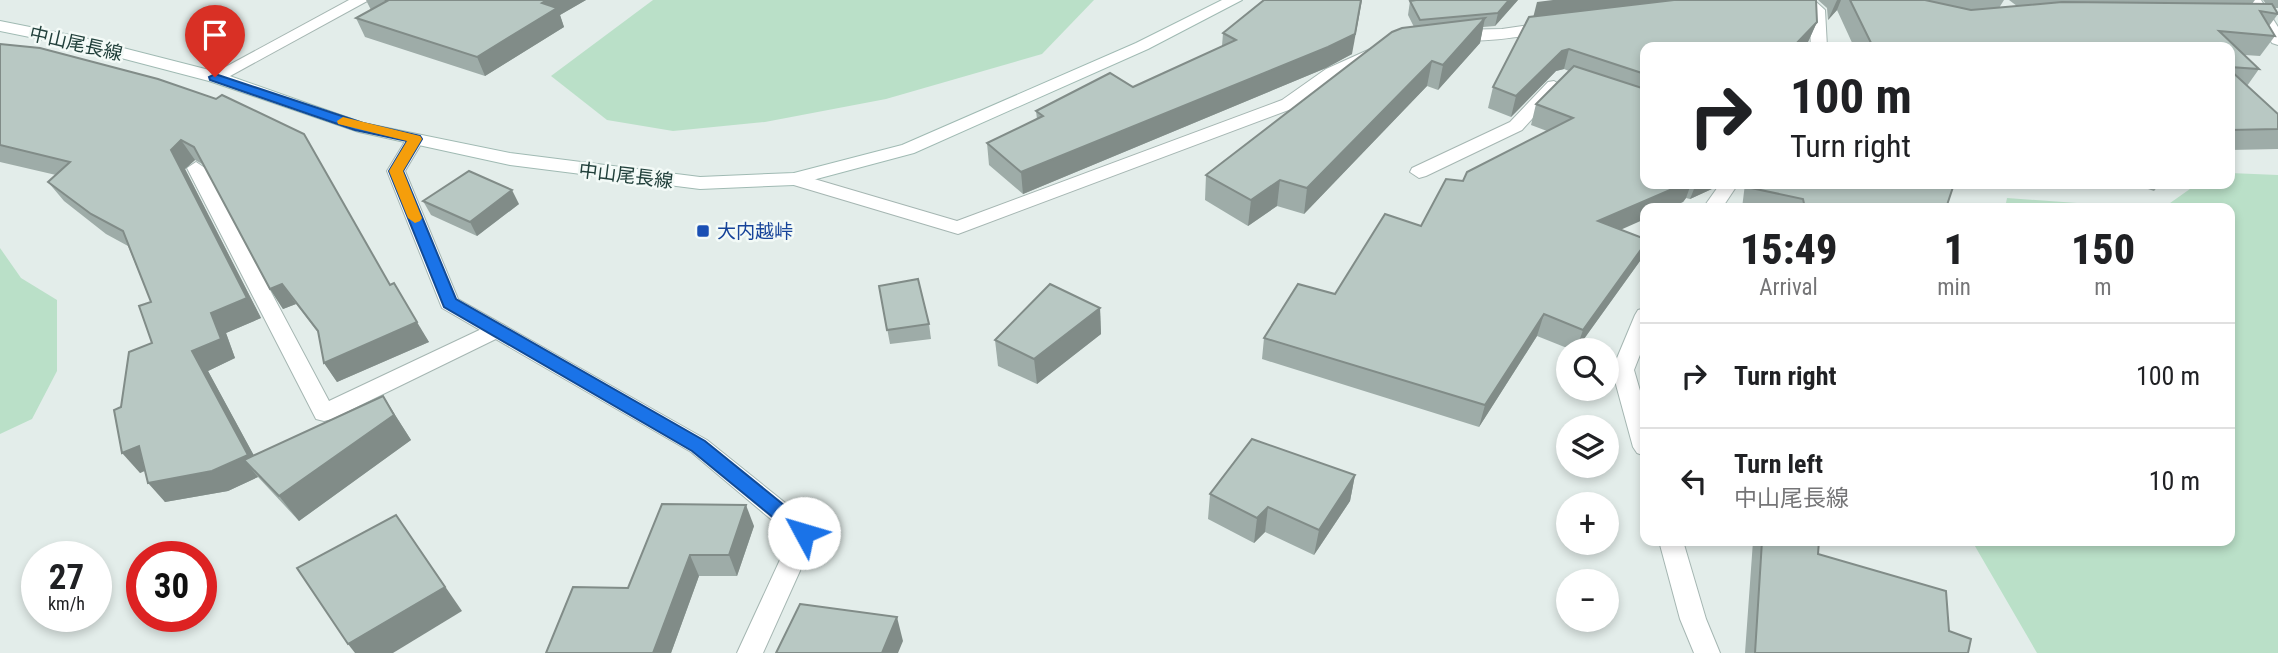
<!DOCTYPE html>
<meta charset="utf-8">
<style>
body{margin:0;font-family:"Roboto Condensed","Noto Sans JP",sans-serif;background:#f6f6f6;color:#202124;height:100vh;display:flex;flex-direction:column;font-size:26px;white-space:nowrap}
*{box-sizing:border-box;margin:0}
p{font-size:23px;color:#757577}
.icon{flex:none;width:38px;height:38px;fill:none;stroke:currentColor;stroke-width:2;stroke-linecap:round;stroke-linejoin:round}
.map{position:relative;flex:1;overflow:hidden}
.panel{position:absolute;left:1640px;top:203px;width:595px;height:343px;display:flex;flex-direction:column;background:#fff;border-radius:14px;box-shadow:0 4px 10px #0003}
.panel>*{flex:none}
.hud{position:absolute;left:1640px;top:42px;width:595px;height:147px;border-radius:14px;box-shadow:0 4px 10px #0003;background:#fff;color:#202124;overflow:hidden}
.fabs{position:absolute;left:1556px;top:338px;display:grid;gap:14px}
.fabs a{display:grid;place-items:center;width:63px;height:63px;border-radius:50%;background:#fff;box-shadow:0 4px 10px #0003;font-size:35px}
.speed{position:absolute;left:21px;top:541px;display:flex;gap:14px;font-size:35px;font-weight:700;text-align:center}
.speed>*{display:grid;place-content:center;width:91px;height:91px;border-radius:50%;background:#fff;box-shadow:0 4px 10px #0003;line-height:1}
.speed small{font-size:18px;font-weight:400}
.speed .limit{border:10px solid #d22;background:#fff;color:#111}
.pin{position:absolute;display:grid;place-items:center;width:60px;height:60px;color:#fff;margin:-72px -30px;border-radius:50% 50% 50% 0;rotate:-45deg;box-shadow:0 0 7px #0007}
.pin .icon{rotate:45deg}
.me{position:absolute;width:77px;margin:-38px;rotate:309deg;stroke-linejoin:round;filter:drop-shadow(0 0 5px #0008)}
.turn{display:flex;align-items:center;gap:24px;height:147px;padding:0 35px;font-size:32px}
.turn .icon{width:91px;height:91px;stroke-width:2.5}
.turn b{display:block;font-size:49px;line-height:60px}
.eta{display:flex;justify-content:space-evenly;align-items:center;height:119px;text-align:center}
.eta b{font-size:42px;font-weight:800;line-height:49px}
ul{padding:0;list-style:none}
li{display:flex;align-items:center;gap:21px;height:105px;padding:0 35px;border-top:2px solid #e0e0e0}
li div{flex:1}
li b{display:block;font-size:26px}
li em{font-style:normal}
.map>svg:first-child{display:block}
.green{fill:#bae0c8}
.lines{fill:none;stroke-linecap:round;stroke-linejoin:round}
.service-casing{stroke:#a5b6b2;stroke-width:2}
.minor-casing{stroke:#a5b6b2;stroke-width:2}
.secondary-casing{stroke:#a0bab3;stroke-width:2}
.service{fill:#fff;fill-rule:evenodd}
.minor{fill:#fff;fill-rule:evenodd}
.secondary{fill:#fff;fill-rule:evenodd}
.wall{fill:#9eaca8}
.shaded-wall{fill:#818c88}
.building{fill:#b8c8c3;stroke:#818c88;stroke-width:2}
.route{fill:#1a73e8;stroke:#114b97;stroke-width:2}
.slow{fill:#f59e0b}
.transit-dot{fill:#1a4fb4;stroke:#f3faf7;stroke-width:2.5}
.labels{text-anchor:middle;stroke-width:5;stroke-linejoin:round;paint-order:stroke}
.street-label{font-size:19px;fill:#21403b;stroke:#f3faf7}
.transit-label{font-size:19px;fill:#164399;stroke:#f3faf7;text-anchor:start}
</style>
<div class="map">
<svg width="2278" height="653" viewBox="0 0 2278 653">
<rect width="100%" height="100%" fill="#e3edea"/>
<g class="green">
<polygon points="653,0 1094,0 1042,54 886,99 765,122 673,131 607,120 551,76"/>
<polygon points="2230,173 2278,175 2278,653 2037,653 1972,541 2230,541 2230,208 2163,208 2197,184 2230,184"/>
<polygon points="2007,198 2146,208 2005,208"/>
<polygon points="0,248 21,278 57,300 57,371 32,419 0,434"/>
</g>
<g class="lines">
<defs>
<polygon id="service" points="196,162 205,168 329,401 490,325 497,323 504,325 508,330 504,335 332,419 324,421 316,419 187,168"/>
<g id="minor">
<polygon points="349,0 369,0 221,81 215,82 207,77"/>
<polygon points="1797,0 1814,0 1825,10 1827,47 1811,47 1809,11"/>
<polygon points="2245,0 2261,0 2278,27 2278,45 2272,43"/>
<path d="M1550 22 1556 24 1558 27 1556 30C1536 35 1458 48 1445 35L1453 30 1502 29Z"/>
<polygon points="1377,46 1385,51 1383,54 1338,77 1294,108 958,234 787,183 785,179 794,173 957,221 1282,100 1326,69"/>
<polygon points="1554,81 1562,86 1522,130 1426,176 1419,178 1410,172 1412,168 1510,122 1548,82"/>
<polygon points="415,134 424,139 405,171 458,299 707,440 814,526 817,533 763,653 737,653 791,536 691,452 442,308 387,171 409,135"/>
<polygon points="1720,184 1738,184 1722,208 1703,208"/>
<polygon points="1645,308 1645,342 1634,370 1645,408 1645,456 1637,453 1633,447 1612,370 1635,315 1638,310"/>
<polygon points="1659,541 1683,541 1706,619 1720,653 1694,653 1680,619"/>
</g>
<polygon id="secondary" points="1222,0 1242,0 1148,49 914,153 794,185 700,189 510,165 359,132 209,81 79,47 0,31 0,21 80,37 221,73 363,123 510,153 700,177 794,173 902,145 1136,43"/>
</defs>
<use href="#service" class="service-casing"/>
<use href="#minor" class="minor-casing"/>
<use href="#secondary" class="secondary-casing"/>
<use href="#service" class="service"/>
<use href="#minor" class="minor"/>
<use href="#secondary" class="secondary"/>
</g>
<g class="wall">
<polygon points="366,0 586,0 560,15 564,27 485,76 365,37 356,18 371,10"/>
<polygon points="1518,0 1495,26 1483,27 1480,43 1438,90 1427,86 1304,214 1277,206 1248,226 1205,200 1206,175 1414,27 1408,15 1410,1"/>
<polygon points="1818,0 2004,0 1999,8 2017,6 2009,0 2255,0 2252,4 2266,4 2263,0 2278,0 2278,8 2275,8 2278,14 2269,26 2275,36 2260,56 2245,55 2259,69 2247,86 2278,114 2278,149 2230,150 2230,47 1854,47 1837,10 1828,20 1827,8"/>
<polygon points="1529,17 1817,22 1808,42 1803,47 1645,47 1645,184 1718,184 1714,188 1690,199 1686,198 1683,202 1668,208 1645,208 1620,230 1640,261 1576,350 1572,350 1537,336 1479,427 1262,359 1264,338 1335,294 1421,226 1463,181 1547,131 1531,125 1536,104 1569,71 1564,69 1556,71 1511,117 1488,108 1493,87"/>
<polygon points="1223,33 1352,54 1326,68 1023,194 989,165 987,143 1037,119 1036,111 1133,87 1222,46"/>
<polygon points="0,44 158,79 390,285 429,342 337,382 324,363 319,334 296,304 283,309 270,289 204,165 195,160 185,169 261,318 226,333 235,358 208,371 254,456 383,396 411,440 299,521 258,477 228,491 165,502 145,471 140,473 121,407 152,343 151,302 128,246 106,234 64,201 48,182 56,175 0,162"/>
<polygon points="1745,184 1954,184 1946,208 1742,208"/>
<polygon points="2133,184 2160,184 2154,191"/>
<polygon points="423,201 519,204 477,236 431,215"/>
<polygon points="879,286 929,324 931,339 890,344"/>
<polygon points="1100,308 1101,334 1037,384 998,366 995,340"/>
<polygon points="1355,475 1350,501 1314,555 1265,532 1254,543 1208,519 1210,494"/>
<polygon points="662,504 754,526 737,576 699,576 671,653 628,588"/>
<polygon points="1753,541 1819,541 1818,554 1949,631 1968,653 1745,653"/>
</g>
<g class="shaded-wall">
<polygon points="547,0 586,0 560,15 564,27 485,76 477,57 542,3"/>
<polygon points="1362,0 1352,54 1326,68 1023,194 1021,172"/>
<polygon points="1509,0 1518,0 1495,26 1498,13"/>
<polygon points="1553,0 1707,0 1532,22 1537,2"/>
<polygon points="1837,0 1841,0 1837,10 1828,20"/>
<polygon points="1485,18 1480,43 1438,90 1443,65"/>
<polygon points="1817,22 1808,42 1803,47 1793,47"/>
<polygon points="1569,49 1564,69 1556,71 1511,117 1516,96 1562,51"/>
<polygon points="1432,61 1427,86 1304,214 1307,188"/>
<polygon points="181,140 195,160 185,169 261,318 226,333 235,358 208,371 264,474 244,460 258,477 228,491 165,502 148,483 192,351 211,313 171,150"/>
<polygon points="1280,180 1277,206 1248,226 1251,200"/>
<polygon points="1684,184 1691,184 1686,198 1683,202 1668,208 1645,208 1645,219 1591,243 1598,221"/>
<polygon points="1696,184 1718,184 1714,188 1690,199"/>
<polygon points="512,190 519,204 477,236 470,222"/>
<polygon points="1645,244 1645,248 1640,261 1576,350 1583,330"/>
<polygon points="282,284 296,304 283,309 270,289"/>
<polygon points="1100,308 1101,334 1037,384 1034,359"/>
<polygon points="1544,314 1537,336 1479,427 1485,405"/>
<polygon points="417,322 429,342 337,382 324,363"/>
<polygon points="383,396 411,440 299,521 279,496"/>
<polygon points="139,446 156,465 140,473 122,453"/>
<polygon points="1355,475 1350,501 1314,555 1319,530"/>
<polygon points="746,505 754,526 737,576 729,555"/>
<polygon points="1268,507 1265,532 1254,543 1257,518"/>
<polygon points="396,515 462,611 393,653 355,653 348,644"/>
<polygon points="690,555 699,576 671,653 653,653"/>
<polygon points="897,617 903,641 898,653 882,653"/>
</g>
<g class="building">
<polygon points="385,0 547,0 542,3 557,8 477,57 356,18 387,1"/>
<polygon points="1264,0 1361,0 1355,34 1328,47 1021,172 987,143 1043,116 1036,111 1110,73 1133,87 1236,40 1223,33"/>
<polygon points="1416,0 1509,0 1498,13 1420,20 1410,1"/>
<polygon points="1674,0 1816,0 1817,22 1793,47 1645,47 1645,74 1569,49 1562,51 1516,96 1493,87 1529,17"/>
<polygon points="1850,0 1925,0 1971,10 2062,2 2272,4 2278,14 2260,11 2275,36 2219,31 2259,69 2230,67 2230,47 1873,47"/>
<polygon points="1485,18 1443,65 1432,61 1307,188 1280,180 1251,200 1206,175 1392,32 1402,28"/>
<polygon points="0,44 40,48 158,79 216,99 222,95 304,134 390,285 394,283 417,322 324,363 318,331 282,284 270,289 194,147 181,140 171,150 247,298 211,313 221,339 192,351 248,455 212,471 148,483 139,446 122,453 114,410 121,407 129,352 152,343 139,306 151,302 123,231 91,214 48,182 70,162 0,145"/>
<polygon points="1574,66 1645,89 1645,184 1684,184 1598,221 1645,239 1645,244 1583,330 1544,314 1485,405 1264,338 1298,284 1335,294 1385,214 1421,226 1446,179 1463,181 1467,172 1573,118 1536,104"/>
<polygon points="2230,70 2278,114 2278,129 2230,130"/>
<polygon points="469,171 512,190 470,222 423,201"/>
<polygon points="1752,184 1954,184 1946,208 1805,208 1803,199 1751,188"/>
<polygon points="918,279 929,324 887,330 879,286"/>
<polygon points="1050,284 1100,308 1034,359 995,340"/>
<polygon points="383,396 394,415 279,496 244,460"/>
<polygon points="1252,439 1355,475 1319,530 1268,507 1257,518 1210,494"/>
<polygon points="662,504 746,505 729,555 690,555 653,653 546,653 573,587 628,588"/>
<polygon points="396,515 445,587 348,644 297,568"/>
<polygon points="1762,541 1819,541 1818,554 1946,591 1949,631 1971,639 1968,653 1755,653"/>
<polygon points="800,604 897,617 882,653 776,653"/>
</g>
<polygon class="route" points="215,74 363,123 420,136 422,139 403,171 456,299 705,441 811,527 814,533 811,538 804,541 798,538 692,451 444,307 389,171 407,141 355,130 210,80 209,77"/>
<polygon class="slow" points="343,117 420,136 422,139 403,171 422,218 420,221 415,223 408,218 389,171 407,141 338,124 337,121"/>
<rect class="transit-dot" x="696" y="224" width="14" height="14" rx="3.5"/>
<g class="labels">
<g class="street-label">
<text transform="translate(76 43) rotate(13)" y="7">中山尾長線</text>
<text transform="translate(626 175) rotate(7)" y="7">中山尾長線</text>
</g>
<g class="transit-label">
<text x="717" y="238">大内越峠</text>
</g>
</g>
</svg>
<div class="fabs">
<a><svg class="icon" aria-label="search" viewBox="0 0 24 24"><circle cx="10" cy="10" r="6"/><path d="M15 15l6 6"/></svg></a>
<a><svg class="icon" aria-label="layers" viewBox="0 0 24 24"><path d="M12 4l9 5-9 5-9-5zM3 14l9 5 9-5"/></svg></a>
<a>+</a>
<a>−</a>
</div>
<div class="speed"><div>27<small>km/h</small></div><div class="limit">30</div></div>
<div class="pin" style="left:215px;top:77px;background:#d93025"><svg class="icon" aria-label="arrive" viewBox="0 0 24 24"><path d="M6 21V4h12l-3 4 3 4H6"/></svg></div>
<svg class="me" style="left:804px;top:533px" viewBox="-20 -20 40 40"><circle r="19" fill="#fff"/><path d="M0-13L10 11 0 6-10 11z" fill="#1a73e8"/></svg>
<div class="hud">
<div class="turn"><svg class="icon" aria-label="right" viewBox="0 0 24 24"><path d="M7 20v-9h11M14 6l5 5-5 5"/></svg><div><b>100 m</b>Turn right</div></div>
</div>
<section class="panel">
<div class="eta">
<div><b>15:49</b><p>Arrival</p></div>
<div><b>1</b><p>min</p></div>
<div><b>150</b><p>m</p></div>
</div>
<ul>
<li><svg class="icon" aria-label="right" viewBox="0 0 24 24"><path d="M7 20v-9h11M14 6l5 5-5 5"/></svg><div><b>Turn right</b></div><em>100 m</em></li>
<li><svg class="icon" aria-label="left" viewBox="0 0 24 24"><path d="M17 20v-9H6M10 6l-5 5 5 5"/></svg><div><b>Turn left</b><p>中山尾長線</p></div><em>10 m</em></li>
</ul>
</section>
</div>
